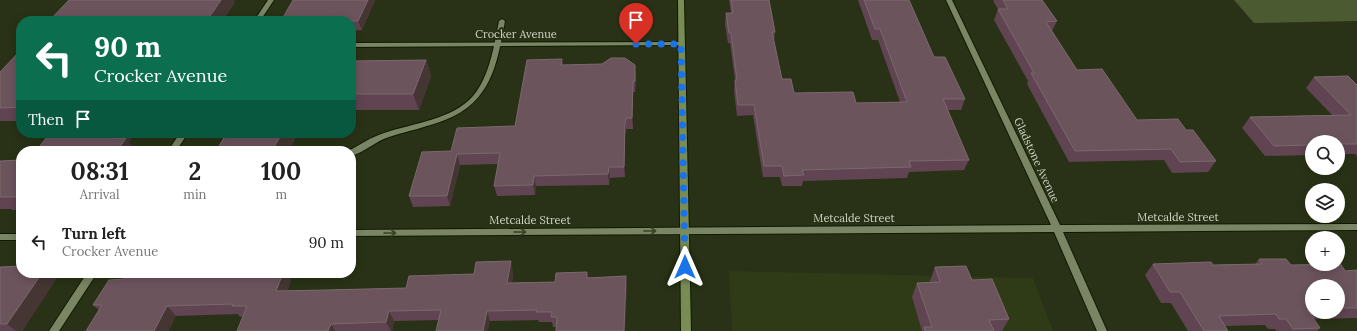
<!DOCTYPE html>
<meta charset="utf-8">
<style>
body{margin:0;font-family:Lora,serif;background:#f2f2f2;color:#222;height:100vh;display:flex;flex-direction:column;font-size:15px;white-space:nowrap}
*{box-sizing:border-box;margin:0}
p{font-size:13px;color:#767676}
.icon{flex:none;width:22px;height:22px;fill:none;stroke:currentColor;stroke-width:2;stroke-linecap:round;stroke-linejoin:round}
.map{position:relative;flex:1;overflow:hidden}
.drawer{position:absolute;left:16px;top:146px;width:340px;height:132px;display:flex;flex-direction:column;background:#fff;border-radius:16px;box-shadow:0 2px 10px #0003}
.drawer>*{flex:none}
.banner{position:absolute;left:16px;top:16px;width:340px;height:122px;border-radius:16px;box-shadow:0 2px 10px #0003;background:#0b6e4f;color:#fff;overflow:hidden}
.controls{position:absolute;left:1305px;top:135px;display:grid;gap:8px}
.controls a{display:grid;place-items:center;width:40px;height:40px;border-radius:50%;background:#fff;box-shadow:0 2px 10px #0003;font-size:20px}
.pin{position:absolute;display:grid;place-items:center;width:34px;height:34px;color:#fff;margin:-41px -17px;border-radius:50% 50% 50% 0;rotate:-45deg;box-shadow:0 0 4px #0007}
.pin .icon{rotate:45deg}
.me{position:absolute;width:44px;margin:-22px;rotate:0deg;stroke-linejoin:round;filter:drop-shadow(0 0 3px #0008)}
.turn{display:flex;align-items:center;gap:14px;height:84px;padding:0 12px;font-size:18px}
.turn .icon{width:52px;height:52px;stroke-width:2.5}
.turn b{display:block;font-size:28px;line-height:34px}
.then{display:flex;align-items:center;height:38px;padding:0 12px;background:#0003;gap:8px;font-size:15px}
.eta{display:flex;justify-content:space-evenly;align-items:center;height:68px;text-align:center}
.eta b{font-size:24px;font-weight:700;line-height:28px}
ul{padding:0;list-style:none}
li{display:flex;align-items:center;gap:12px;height:56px;padding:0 12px}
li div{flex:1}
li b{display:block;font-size:15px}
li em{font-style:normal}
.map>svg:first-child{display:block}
.built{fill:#2f3b17}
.green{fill:#4b5a31}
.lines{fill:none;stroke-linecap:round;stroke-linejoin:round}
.lane-casing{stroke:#111a01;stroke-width:2}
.street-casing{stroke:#111a01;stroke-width:2}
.secondary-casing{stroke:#111a01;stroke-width:2}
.lane{fill:#798565;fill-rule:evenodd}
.street{fill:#798565;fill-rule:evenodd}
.secondary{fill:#798c54;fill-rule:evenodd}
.wall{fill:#604451;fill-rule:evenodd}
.shaded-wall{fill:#453634}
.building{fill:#6c545d;stroke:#7b686d}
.oneway{stroke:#394326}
.route{stroke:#1a73e8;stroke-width:7;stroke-dasharray:0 12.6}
.labels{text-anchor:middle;stroke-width:4;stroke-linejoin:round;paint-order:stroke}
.street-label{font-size:11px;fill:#ced5c4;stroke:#293216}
</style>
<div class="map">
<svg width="1357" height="331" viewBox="0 0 1357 331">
<rect width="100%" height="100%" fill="#293216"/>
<polygon class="built" points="729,271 1033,278 1053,331 732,331"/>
<polygon class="green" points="1234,0 1357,0 1357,21 1254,23"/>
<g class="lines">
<defs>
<path id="lane" d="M502 19 505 21C497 65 491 102 445 120 427 127 408 131 389 137 376 141 365 152 351 156V151H348C360 145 371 137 384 133 413 123 452 120 473 96 490 76 494 45 499 21Z"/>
<g id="street">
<polygon points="268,0 274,0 260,21 254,21"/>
<polygon points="946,0 952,0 1060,225 1357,224 1357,230 1063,232 1107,331 1097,331 1054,232 351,236 351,230 1051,225"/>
<polygon points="681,42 684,44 683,45 351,47 351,43"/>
<polygon points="180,133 188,133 176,151 168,151"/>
<rect x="0" y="234" width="21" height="6"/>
<polygon points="87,273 97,273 59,331 49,331"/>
</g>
<polygon id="secondary" points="678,0 684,0 691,331 681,331"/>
</defs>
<use href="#lane" class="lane-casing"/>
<use href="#street" class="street-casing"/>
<use href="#secondary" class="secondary-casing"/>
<use href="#lane" class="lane"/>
<use href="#street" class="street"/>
<use href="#secondary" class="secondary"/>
</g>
<g class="wall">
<polygon points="375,0 362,30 351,31 351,21"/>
<polygon points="729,0 769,0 775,32 774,41 782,79 794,93 856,103 900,102 878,40 872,40 858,0 909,0 934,57 965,99 961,110 948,110 969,160 964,170 909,172 907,178 803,181 802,186 782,186 780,177 763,177 753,115 737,116 734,91 735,80 730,43 728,43 725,24 726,13 731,13"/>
<polygon points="994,0 1042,0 1057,21 1052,31 1077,70 1137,120 1186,130 1216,161 1208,172 1172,173 1164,160 1069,162 1027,84 1028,81 994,20 998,9 993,1"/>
<polygon points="235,2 222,21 49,21"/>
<polygon points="21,50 21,121 0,121 0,72"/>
<polygon points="562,59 563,65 636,75 635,92 633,92 633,129 626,129 625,135 625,177 610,178 609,185 536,186 535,195 497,196 494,186 498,164 460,165 450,206 413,207 409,196 451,151 515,126"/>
<polygon points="426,60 431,76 419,110 351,110 351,61"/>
<polygon points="1314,77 1357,85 1357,156 1355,154 1338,154 1338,142 1312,142 1312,155 1265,156 1242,128 1250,117 1332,115 1306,88"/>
<polygon points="21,160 21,210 12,210 11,209 0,209 0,161"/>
<path d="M1259 259 1291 265 1345 271 1357 270V318L1314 319 1320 328 1317 331H1276L1275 329H1268L1265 325 1225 326 1228 331H1188L1171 303H1161L1145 275 1153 264 1213 265 1255 264ZM1312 286H1338V312H1312Z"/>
<polygon points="0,267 21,273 55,273 58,276 22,331 0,331"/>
<polygon points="935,267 972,280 1009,319 1002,331 922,331 912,297 917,283 930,282 930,281"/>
<polygon points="513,272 512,283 555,282 588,277 627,287 556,327 553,327 552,322 539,322 538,320 490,321 439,320 394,321 392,331 237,331 243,316 240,317 238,314 176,316 99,310 93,305 124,279 128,273 286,273 291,280 287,291 406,288 474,274"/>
</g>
<g class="shaded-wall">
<polygon points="221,0 234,0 235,2 222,21 210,21 208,19"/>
<polygon points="368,0 375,0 362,30 358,21"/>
<polygon points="426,60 431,76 419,110 413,94"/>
<polygon points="635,65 636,75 635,92"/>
<polygon points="633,81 633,129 632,118"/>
<polygon points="626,118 626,129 625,135 625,177 624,167 625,124"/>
<polygon points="117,133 130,133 133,137 129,142 136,151 117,151 113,138"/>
<polygon points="282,133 298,133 289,151 272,151"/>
<polygon points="457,154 460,165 450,206 447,196"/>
<polygon points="609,167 610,178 609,185 608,174"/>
<polygon points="534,176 536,186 535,195 533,185"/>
<polygon points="511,261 513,272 510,294 507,283"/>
<polygon points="42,273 55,273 58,276 22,331 16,331 7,324"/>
<polygon points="283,273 286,273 291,280 283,301 276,291"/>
<polygon points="626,276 627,287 625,331 624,331"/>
<polygon points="167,306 176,316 169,331 154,331"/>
<polygon points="389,311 394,321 392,331 391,331 386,322"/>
<polygon points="487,311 490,321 488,331 483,331"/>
<polygon points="331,324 335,331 328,331"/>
</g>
<g class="building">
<polygon points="69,0 221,0 208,19 165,20 164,21 49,21"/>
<polygon points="293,0 368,0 358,21 281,21"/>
<polygon points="731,0 769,0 775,32 772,32 782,79 791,79 794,93 853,92 856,103 907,102 880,29 875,29 864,0 909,0 934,57 945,57 965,99 943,99 969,160 909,161 911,167 802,170 804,175 784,176 782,166 764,166 754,105 738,105 735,80 737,80 731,33 729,33 726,13 733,13"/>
<polygon points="1003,0 1042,0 1057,21 1046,22 1077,70 1102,69 1137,120 1178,119 1186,130 1193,130 1216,161 1180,162 1171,149 1075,151 1031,73 1034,73 998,9 1008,9"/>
<polygon points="21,50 21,107 0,108 0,72"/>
<polygon points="611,58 625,58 635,65 635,81 633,81 632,118 626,118 625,124 624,167 609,167 608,174 534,176 533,185 494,186 500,153 457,154 447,196 409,196 422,152 451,151 457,128 515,126 527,60 562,59 561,65 602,64"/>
<polygon points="426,60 413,94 351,94 351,61"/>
<polygon points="1348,76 1357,85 1357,144 1338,144 1338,142 1312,142 1312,145 1274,146 1250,117 1351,115 1314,77"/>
<polygon points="50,133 117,133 113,138 126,138 117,151 36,151"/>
<polygon points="227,133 282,133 272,151 216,151"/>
<polygon points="21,160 21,197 0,197 0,161"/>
<polygon points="1259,259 1286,259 1291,265 1338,264 1338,263 1340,263 1345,271 1357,270 1357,308 1338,308 1338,286 1312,286 1312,309 1307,309 1320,328 1293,329 1286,319 1279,319 1276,314 1219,316 1228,331 1204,331 1180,292 1170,292 1153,264 1211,262 1213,265 1262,264"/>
<polygon points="511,261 507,283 555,282 556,273 587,272 587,278 626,276 624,331 556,331 557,317 551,317 552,312 536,312 537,310 487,311 483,331 436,331 441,310 389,311 386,322 331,324 328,331 237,331 247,306 232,306 233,304 167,306 154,331 86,331 102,305 93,305 109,280 124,279 128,273 283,273 276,291 326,290 406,288 409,276 474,274 476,262"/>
<polygon points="21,266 21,273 42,273 7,324 0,324 0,267"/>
<polygon points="966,266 972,280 992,279 1009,319 989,320 994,331 925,331 924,327 932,327 917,283 940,282 935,267"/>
</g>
<defs><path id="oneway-shaft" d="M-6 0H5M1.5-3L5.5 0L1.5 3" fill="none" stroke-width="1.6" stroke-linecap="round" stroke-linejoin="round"/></defs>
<g class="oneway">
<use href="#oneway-shaft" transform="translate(650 231)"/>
<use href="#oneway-shaft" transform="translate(520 232)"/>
<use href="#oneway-shaft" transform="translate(390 233)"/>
</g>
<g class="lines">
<polyline class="route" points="636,44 681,44 685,267"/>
</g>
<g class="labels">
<g class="street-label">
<text x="516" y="38">Crocker Avenue</text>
<text transform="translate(1037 160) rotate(65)" y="4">Gladstone Avenue</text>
<text x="1178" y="221">Metcalde Street</text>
<text x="854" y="222">Metcalde Street</text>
<text x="530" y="224">Metcalde Street</text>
</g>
</g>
</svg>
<div class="controls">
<a><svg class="icon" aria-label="search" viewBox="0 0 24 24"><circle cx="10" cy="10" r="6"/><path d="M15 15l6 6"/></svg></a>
<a><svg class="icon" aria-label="layers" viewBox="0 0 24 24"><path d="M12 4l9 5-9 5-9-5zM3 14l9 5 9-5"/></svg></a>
<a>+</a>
<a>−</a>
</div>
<div class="pin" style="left:636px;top:44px;background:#d93025"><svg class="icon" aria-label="arrive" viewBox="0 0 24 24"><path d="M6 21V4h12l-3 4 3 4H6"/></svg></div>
<svg class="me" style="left:685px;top:267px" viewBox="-20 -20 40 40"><path d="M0-17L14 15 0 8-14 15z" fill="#1a73e8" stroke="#fff" stroke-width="4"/></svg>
<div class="banner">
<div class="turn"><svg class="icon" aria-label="left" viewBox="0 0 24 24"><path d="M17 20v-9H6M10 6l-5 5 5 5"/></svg><div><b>90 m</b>Crocker Avenue</div></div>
<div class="then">Then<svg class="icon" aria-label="arrive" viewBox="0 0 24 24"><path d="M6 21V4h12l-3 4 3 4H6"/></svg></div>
</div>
<section class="drawer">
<div class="eta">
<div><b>08:31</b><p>Arrival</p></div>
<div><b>2</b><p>min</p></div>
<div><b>100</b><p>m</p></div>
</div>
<ul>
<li><svg class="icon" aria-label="left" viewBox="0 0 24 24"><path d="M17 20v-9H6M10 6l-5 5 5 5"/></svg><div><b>Turn left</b><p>Crocker Avenue</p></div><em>90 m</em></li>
</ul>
</section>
</div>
